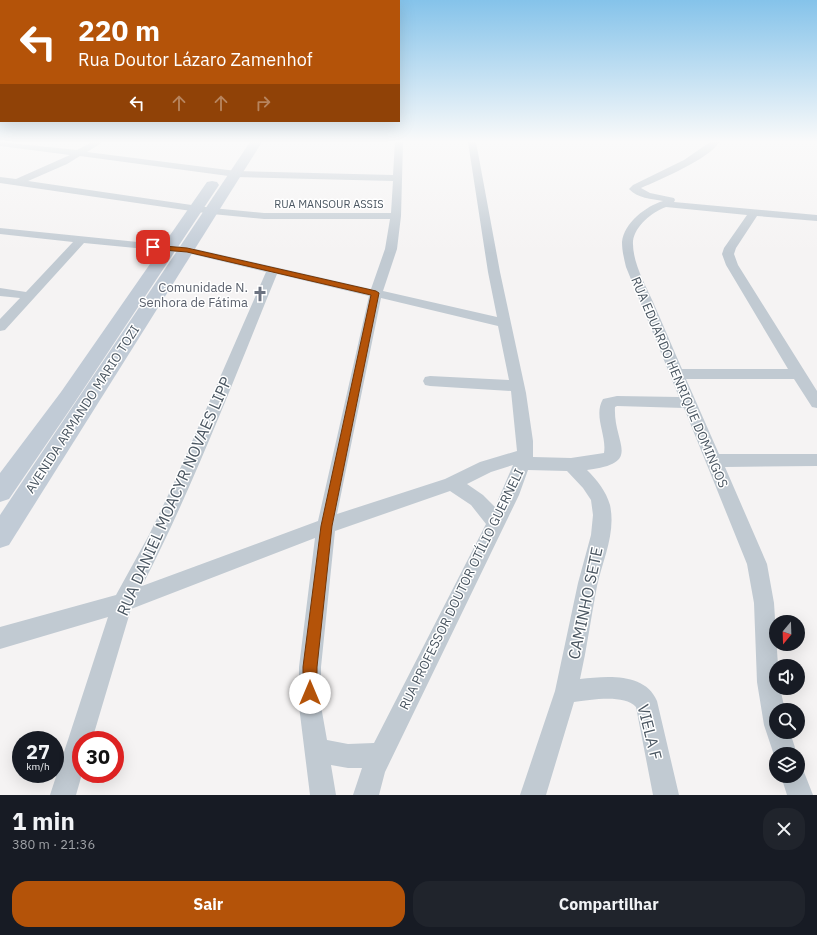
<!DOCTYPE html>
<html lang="pt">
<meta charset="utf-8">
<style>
body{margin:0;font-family:"IBM Plex Sans",sans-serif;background:#20242c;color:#f1f3f6;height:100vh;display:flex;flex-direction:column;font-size:15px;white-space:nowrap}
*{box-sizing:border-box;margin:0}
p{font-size:13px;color:#9ea1a6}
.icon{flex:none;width:22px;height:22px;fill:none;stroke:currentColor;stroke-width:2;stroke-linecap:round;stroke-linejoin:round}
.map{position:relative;height:795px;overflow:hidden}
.panel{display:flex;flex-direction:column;background:#171b24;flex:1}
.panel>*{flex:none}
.guide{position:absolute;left:0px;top:0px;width:400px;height:122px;box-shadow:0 4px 16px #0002;background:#b45309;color:#fff;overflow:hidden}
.needle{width:26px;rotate:199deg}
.tools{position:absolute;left:769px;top:615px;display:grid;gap:8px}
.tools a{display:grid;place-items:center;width:36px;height:36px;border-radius:50%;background:#171b24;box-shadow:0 4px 16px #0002;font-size:20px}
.speed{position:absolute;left:12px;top:731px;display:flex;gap:8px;font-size:20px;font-weight:700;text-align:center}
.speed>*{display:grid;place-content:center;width:52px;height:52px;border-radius:50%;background:#171b24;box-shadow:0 4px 16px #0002;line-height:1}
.speed small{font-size:10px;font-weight:400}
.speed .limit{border:6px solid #d22;background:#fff;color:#111}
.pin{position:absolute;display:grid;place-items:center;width:34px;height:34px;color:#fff;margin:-17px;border-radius:8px;box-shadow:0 2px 6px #0006}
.me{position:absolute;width:44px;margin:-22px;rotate:0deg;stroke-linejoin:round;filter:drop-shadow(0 0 3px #0008)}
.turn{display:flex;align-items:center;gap:14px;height:84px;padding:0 12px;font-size:18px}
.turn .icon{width:52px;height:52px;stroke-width:2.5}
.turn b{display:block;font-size:28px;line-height:34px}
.lanes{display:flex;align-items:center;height:38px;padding:0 12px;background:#0003;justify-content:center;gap:20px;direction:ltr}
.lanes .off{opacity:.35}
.round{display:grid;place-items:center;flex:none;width:42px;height:42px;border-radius:16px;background:#20242c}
.overview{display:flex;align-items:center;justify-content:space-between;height:68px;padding:0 12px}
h1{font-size:24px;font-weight:700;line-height:30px}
.action{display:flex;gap:8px;margin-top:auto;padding:8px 12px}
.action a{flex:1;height:46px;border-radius:16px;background:#b45309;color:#fff;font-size:16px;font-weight:700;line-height:46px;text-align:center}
.action a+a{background:#20242c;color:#f1f3f6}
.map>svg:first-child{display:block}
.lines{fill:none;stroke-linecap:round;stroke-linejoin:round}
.street{fill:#c1cad2;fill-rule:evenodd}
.secondary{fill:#c1cbd6;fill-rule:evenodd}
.route{fill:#b45309;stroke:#753606}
.labels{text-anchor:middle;stroke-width:3;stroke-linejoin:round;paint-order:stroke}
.far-street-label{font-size:11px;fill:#4a5661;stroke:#fff}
.worship-label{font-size:13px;fill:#5b616d;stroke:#fff;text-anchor:end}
.street-label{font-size:13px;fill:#4a5661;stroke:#fff}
.near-street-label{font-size:16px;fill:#4a5661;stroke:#fff}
</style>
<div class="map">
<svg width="817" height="795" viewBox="0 0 817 795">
<rect width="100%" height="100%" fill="#f5f3f3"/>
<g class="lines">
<g class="street">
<path d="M0 142 77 150 92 142H101L100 144 87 152 236 171 393 175 395 142H403L401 216 397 249 383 291 497 317 488 272 468 142H476L500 272 526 393 533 441V457L571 458 604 453C607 435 593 416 603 399L617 396 679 397 626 267C624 259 622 250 622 242 624 223 646 206 663 201 652 199 637 198 629 189L633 185 684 160 710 142H719C711 158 659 180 641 188L650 193 674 198 675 200 674 202 817 215V221L757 216 736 248 734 254 738 265 817 391V408L812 407 794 379H686L719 454H817V466L725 467 767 564 774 603 778 666H776V688H780L785 710H776V732H790L797 754H776V761L764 725 757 682 754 603 747 564 684 408 617 406 615 407C613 444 644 463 587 470 597 480 606 491 610 505 616 533 603 559 597 586 591 617 587 648 580 679 606 676 645 672 657 701L679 795H653L636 707C624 694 591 700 574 702L546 795H520L555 691 578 583 591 535 593 515 591 500 583 488 567 471 528 470 519 495 505 524 385 772 379 795H353L362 768H348L331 765 336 795H310L299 706V667L315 538 131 609 92 740H81L82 774 76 795H50L108 617 0 649V627L116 595 149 535 173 485 266 272 187 253 84 243 5 330 0 331V319L20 298 0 296V288L26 292 73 242 0 234V228L187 247 371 289 385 249 390 219H264L212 214 0 183V177L16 179 70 155 0 146ZM80 156 236 177 393 181 391 213H264L212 208 28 181 67 164ZM666 207 747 215 724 248 722 254 726 265 788 369H682C672 347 663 324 653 302 645 284 632 262 633 241 635 226 652 212 666 207ZM277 274 369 296 318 521 142 586C194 485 234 379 277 274ZM381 298 498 326 509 380 430 376 425 377 423 381 425 385 430 386 511 391 517 451 480 462 445 479 337 514ZM513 465 495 507 483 495 467 484 491 472ZM450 491 471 505 486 524 374 743 348 744 327 740 321 706V667L335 531Z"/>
<polygon points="798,766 802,767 813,795 787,795 781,776 798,776"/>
</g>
<g class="secondary">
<polygon points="250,142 262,142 9,545 0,548 0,515"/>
<polygon points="212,181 217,182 219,185 75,402 9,499 0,502 0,473 61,392 207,182"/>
</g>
</g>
<linearGradient id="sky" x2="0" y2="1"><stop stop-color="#85c3ea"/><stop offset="0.56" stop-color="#fafafa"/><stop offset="1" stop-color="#fafafa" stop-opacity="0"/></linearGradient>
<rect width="817" height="253" fill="url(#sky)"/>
<polygon class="route" points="153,245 187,248 376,291 379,293 332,526 317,667 317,693 315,698 310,700 305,698 303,693 303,667 321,526 371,295 187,252 151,249 151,246"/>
<defs>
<symbol id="church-bare" viewBox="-9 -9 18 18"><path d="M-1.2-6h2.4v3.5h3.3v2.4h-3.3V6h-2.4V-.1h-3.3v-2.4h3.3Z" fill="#6b7280" stroke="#fff" stroke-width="2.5" paint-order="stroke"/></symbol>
</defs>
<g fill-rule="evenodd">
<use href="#church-bare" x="249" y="283" width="22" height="22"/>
</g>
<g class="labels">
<g class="far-street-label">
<text x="329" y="208">RUA MANSOUR ASSIS</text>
</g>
<g class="worship-label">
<text x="248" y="292">Comunidade N.<tspan x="248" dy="15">Senhora de Fátima</tspan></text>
</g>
<g class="street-label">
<text transform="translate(680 382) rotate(67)" y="5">RUA EDUARDO HENRIQUE DOMINGOS</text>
<text transform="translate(82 409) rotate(-57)" y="5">AVENIDA ARMANDO MARIO TOZI</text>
<text transform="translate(461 589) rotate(-64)" y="5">RUA PROFESSOR DOUTOR OTÍLIO GUERNELI</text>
</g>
<g class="near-street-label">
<text transform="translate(174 496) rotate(-66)" y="6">RUA DANIEL MOACYR NOVAES LIPP</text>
<text transform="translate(585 603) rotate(-78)" y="6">CAMINHO SETE</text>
<text transform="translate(650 732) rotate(76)" y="6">VIELA F</text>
</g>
</g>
</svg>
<div class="tools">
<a><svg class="needle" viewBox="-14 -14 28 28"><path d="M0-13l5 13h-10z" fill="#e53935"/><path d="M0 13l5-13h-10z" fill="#9ea1a6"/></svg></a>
<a><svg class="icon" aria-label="sound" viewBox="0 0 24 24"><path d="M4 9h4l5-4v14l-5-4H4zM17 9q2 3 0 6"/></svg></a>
<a><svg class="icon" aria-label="search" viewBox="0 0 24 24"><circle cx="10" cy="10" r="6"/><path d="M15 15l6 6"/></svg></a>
<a><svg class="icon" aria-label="layers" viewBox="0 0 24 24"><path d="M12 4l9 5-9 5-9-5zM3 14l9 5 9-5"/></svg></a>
</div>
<div class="speed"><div>27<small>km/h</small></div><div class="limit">30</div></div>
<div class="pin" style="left:153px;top:247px;background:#d93025"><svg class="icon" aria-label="arrive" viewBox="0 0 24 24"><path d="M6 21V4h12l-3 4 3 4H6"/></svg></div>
<svg class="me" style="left:310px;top:693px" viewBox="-20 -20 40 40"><circle r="19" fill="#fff"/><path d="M0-13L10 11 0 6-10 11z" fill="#b45309"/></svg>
<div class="guide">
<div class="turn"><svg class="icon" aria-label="left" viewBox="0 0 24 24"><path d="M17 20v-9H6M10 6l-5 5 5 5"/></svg><div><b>220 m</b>Rua Doutor Lázaro Zamenhof</div></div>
<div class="lanes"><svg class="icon" aria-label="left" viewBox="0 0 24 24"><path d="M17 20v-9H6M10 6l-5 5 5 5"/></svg><svg class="icon off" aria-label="ahead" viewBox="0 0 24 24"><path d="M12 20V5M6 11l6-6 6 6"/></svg><svg class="icon off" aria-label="ahead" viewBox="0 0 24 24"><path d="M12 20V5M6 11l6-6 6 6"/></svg><svg class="icon off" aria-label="right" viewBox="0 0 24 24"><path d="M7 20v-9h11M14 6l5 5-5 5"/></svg></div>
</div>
</div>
<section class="panel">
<div class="overview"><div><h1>1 min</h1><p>380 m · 21:36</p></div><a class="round"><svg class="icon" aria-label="close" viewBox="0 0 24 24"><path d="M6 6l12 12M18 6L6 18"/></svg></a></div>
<div class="action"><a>Sair</a><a>Compartilhar</a></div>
</section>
